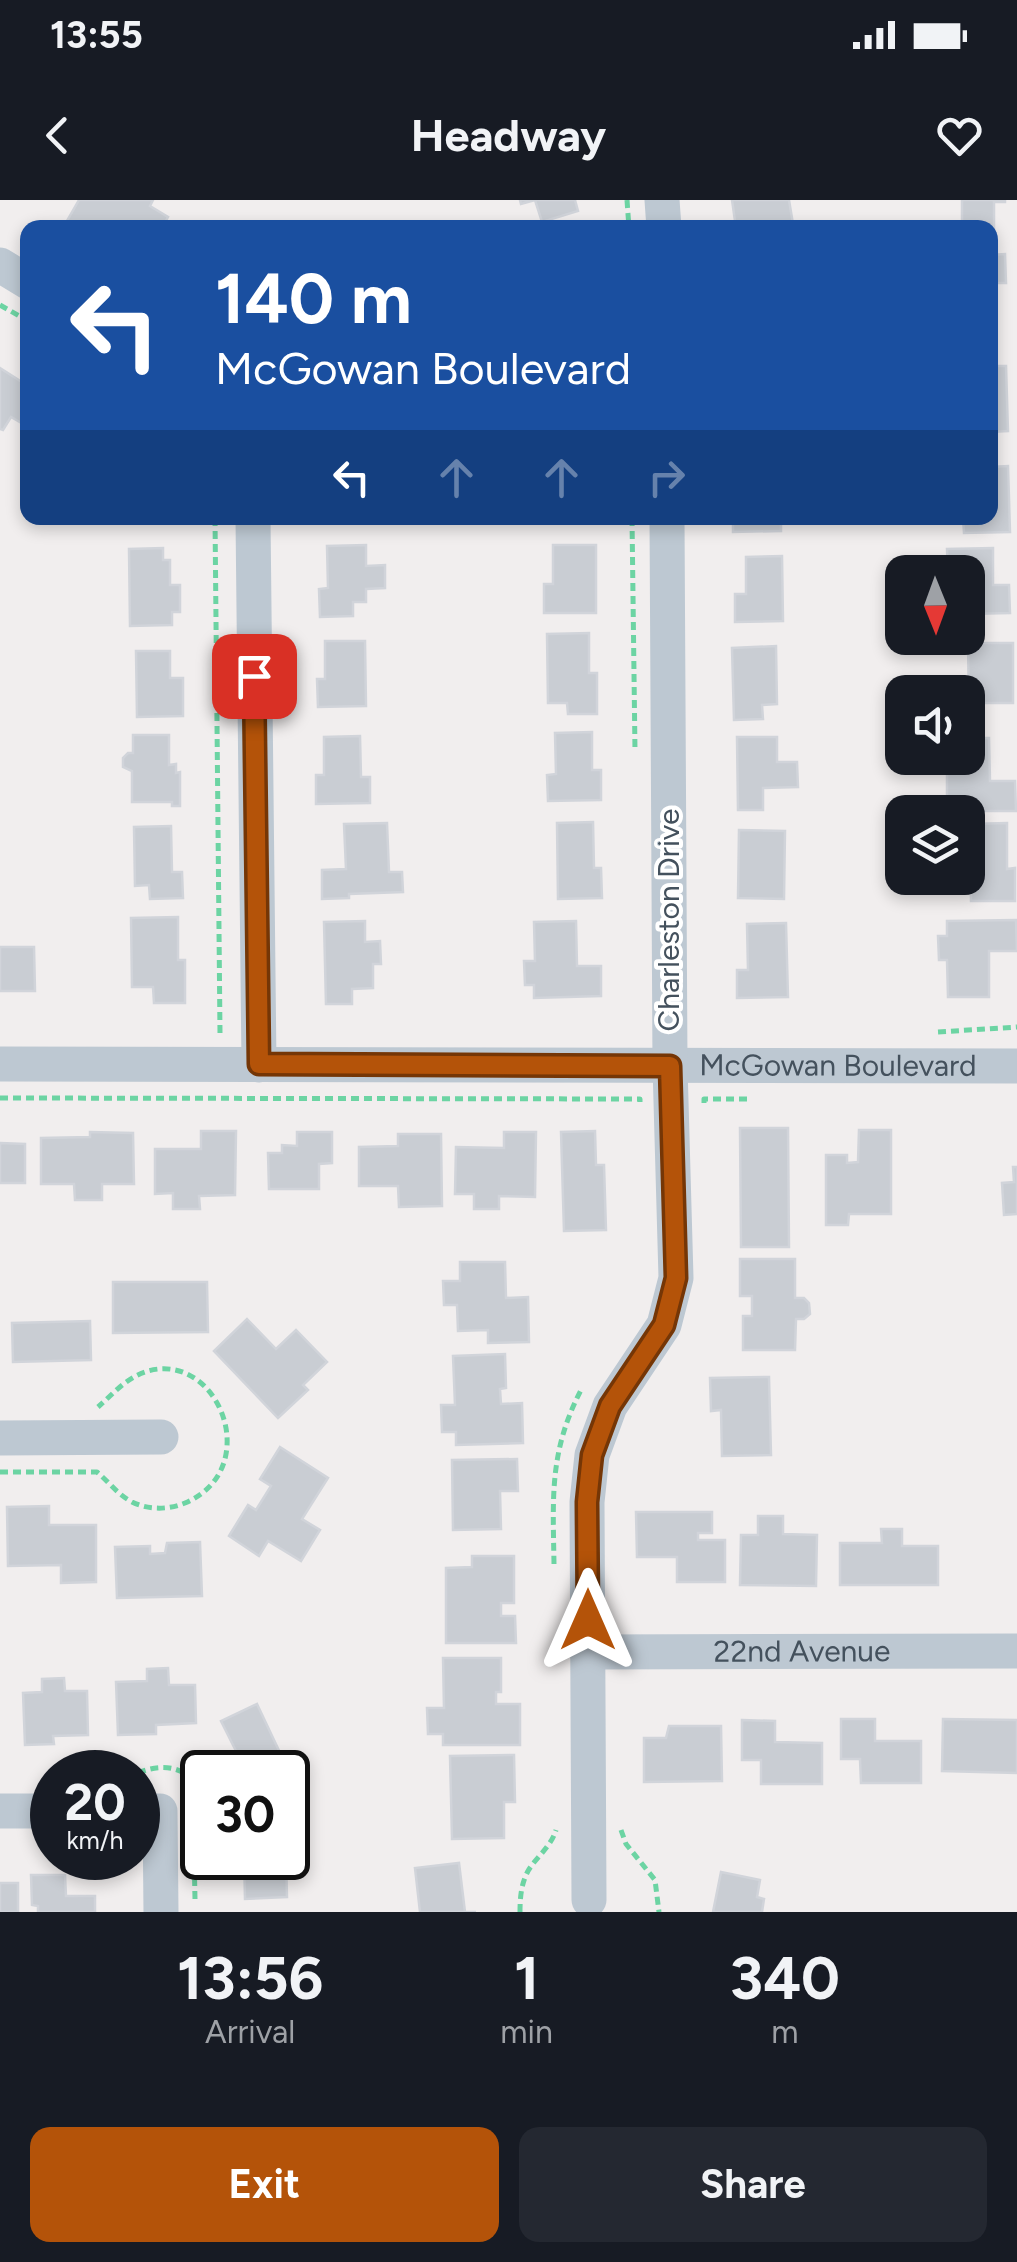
<!DOCTYPE html>
<style>
body{margin:0;font-family:Figtree,sans-serif;background:#242831;color:#f1f3f6;height:100vh;display:flex;flex-direction:column;font-size:38px;white-space:nowrap}
*{box-sizing:border-box;margin:0}
p{font-size:32px;color:#9ea1a6}
.icon{flex:none;width:55px;height:55px;fill:none;stroke:currentColor;stroke-width:2;stroke-linecap:round;stroke-linejoin:round}
.map{position:relative;height:1712px;overflow:hidden}
.details{display:flex;flex-direction:column;background:#171b24;flex:1}
.details>*{flex:none}
.top-card{position:absolute;left:20px;top:20px;width:978px;height:305px;border-radius:20px;box-shadow:0 5px 15px #0003;background:#1a4fa0;color:#fff;overflow:hidden}
.needle{width:65px;rotate:179deg}
.fabs{position:absolute;left:885px;top:355px;display:grid;gap:20px}
.fabs a{display:grid;place-items:center;width:100px;height:100px;border-radius:20px;background:#171b24;box-shadow:0 5px 15px #0003;font-size:50px}
.speed{position:absolute;left:30px;top:1550px;display:flex;gap:20px;font-size:50px;font-weight:700;text-align:center}
.speed>*{display:grid;place-content:center;width:130px;height:130px;border-radius:50%;background:#171b24;box-shadow:0 5px 15px #0003;line-height:1}
.speed small{font-size:25px;font-weight:400}
.speed .limit{border:5px solid #111;border-radius:15px;background:#fff;color:#111}
.pin{position:absolute;display:grid;place-items:center;width:85px;height:85px;color:#fff;margin:-42px;border-radius:20px;box-shadow:0 5px 15px #0006}
.me{position:absolute;width:110px;margin:-55px;rotate:0deg;stroke-linejoin:round;filter:drop-shadow(0 0 8px #0008)}
.turn{display:flex;align-items:center;gap:35px;height:210px;padding:0 30px;font-size:45px}
.turn .icon{width:130px;height:130px;stroke-width:2.5}
.turn b{display:block;font-size:70px;line-height:85px}
.lanes{display:flex;align-items:center;height:95px;padding:0 30px;background:#0003;justify-content:center;gap:50px;direction:ltr}
.lanes .off{opacity:.35}
.eta{display:flex;justify-content:space-evenly;align-items:center;height:170px;text-align:center}
.eta b{font-size:60px;font-weight:700;line-height:70px}
.action{display:flex;gap:20px;margin-top:auto;padding:20px 30px}
.action a{flex:1;height:115px;border-radius:20px;background:#b45309;color:#fff;font-size:40px;font-weight:700;line-height:115px;text-align:center}
.action a+a{background:#242831;color:#f1f3f6}
.status{display:flex;justify-content:space-between;align-items:center;height:70px;padding:0 50px;background:#171b24;direction:ltr}
.status svg{height:28px;fill:currentColor}
header{display:flex;justify-content:space-between;align-items:center;height:130px;padding:0 30px;background:#171b24;font-size:45px;font-weight:700}
.map>svg:first-child{display:block}
.building{fill:#c9cdd3;stroke:#d1d4da;stroke-width:2.5}
.lines{fill:none;stroke-linecap:round;stroke-linejoin:round}
.path{stroke:#6cd4a3;stroke-width:5;stroke-dasharray:8 5;stroke-linecap:butt}
.minor{stroke:#bdc8d2;stroke-width:35}
.route-casing{stroke:#753606;stroke-width:25}
.route{stroke:#b45309;stroke-width:18}
.labels{text-anchor:middle;stroke-width:8;stroke-linejoin:round;paint-order:stroke}
.street-label{font-size:30px;fill:#44515d;stroke:#fff}
</style>
<div class="status"><b>13:55</b><svg viewBox="0 0 49 12"><path d="M0 12V9h3v3zM5 12V6h3v6zM10 12V3h3v9zM15 12V0h3v12zM26 1h20v11H26zM47 4h2v5h-2z"/></svg></div>
<header><svg class="icon" aria-label="back" viewBox="0 0 24 24"><path d="M15 5l-7 7 7 7"/></svg>Headway<svg class="icon" aria-label="heart" viewBox="0 0 24 24"><path d="M12 20l-8-8c-3-5 5-10 8-4 3-6 11-1 8 4z"/></svg></header>
<div class="map">
<svg width="1017" height="1712" viewBox="0 0 1017 1712">
<rect width="100%" height="100%" fill="#f1eeee"/>
<g class="building">
<polygon points="79,0 153,0 150,6 168,17 162,28 77,28 67,21"/>
<polygon points="520,0 575,0 578,11 542,22 535,0 521,4"/>
<polygon points="732,0 789,0 793,24 769,28 736,28"/>
<polygon points="962,0 1005,0 1005,2 994,2 994,30 990,30 990,28 962,28"/>
<polygon points="1005,54 1006,83 990,83 990,55"/>
<polygon points="990,166 1006,166 1008,231 990,232"/>
<polygon points="0,168 28,186 28,218 23,224 11,217 3,230 0,229"/>
<polygon points="1008,266 1010,332 964,333 963,318 990,318 990,267"/>
<polygon points="733,318 781,318 781,331 733,332"/>
<polygon points="366,345 366,366 385,365 385,388 366,389 366,402 353,402 353,416 320,417 319,389 328,388 327,346"/>
<polygon points="553,345 596,345 596,413 544,413 544,384 553,384"/>
<polygon points="163,348 163,360 170,360 170,385 180,385 180,412 172,412 172,425 130,426 129,349"/>
<polygon points="993,348 993,385 1009,385 1010,413 968,414 968,372 948,372 947,349"/>
<polygon points="782,356 783,421 735,422 735,394 746,394 746,357"/>
<polygon points="589,433 589,473 597,473 597,514 568,514 567,503 548,503 547,434"/>
<polygon points="325,441 365,441 366,506 318,507 317,479 325,479"/>
<polygon points="968,443 1013,443 1013,503 969,503"/>
<polygon points="776,446 777,504 762,505 763,519 734,520 732,448"/>
<polygon points="136,451 170,451 170,478 183,478 183,516 137,517"/>
<polygon points="592,532 592,570 601,570 601,600 548,601 547,575 556,574 555,533"/>
<polygon points="133,535 169,535 169,565 176,564 176,573 180,572 180,606 172,606 172,602 132,602 132,571 123,567 123,558 128,553 133,553"/>
<polygon points="360,536 361,577 370,577 370,603 316,604 316,575 324,575 324,537"/>
<polygon points="737,537 777,537 777,562 797,562 798,587 763,588 763,610 738,610"/>
<polygon points="968,538 989,538 990,581 1015,581 1016,611 947,611 947,558 968,558"/>
<polygon points="593,622 594,668 601,668 602,698 558,699 557,623"/>
<polygon points="387,623 389,672 402,672 403,692 349,694 349,698 322,699 322,670 346,669 344,624"/>
<polygon points="1007,623 1007,669 1015,668 1015,701 971,701 970,624"/>
<polygon points="171,626 172,672 182,672 183,698 150,699 149,685 135,686 134,627"/>
<polygon points="739,630 785,631 784,699 738,698"/>
<polygon points="178,717 178,760 185,760 185,803 154,803 153,787 132,787 131,718"/>
<polygon points="1016,720 1017,751 989,751 989,797 948,797 947,760 939,760 938,736 947,736 947,721"/>
<polygon points="365,721 365,742 380,741 381,764 373,764 373,788 352,789 352,804 326,804 324,722"/>
<polygon points="576,721 577,766 601,766 601,796 534,798 534,785 525,785 524,761 535,761 534,722"/>
<polygon points="786,723 788,797 737,798 737,770 748,770 747,724"/>
<polygon points="0,747 34,747 35,791 0,791"/>
<polygon points="740,928 788,928 789,1047 741,1047"/>
<polygon points="859,930 891,930 891,1014 849,1014 848,1025 826,1025 826,955 847,955 847,963 858,962"/>
<polygon points="201,931 236,931 235,995 199,996 200,1009 173,1009 173,993 155,994 155,949 201,949"/>
<polygon points="595,931 596,965 604,965 606,1030 564,1031 561,932"/>
<polygon points="90,932 133,933 134,984 102,984 102,1000 75,1000 74,984 41,984 41,938 90,937"/>
<polygon points="297,932 332,932 332,963 319,964 319,989 269,989 268,953 282,953 282,945 297,946"/>
<polygon points="504,932 536,932 535,997 499,996 499,1009 474,1009 474,994 455,994 456,947 504,948"/>
<polygon points="398,934 441,934 442,1006 399,1007 398,986 359,986 359,947 398,946"/>
<polygon points="0,943 25,944 25,983 0,983"/>
<polygon points="1013,967 1017,967 1017,1014 1004,1015 1002,983 1014,982"/>
<polygon points="740,1059 795,1059 795,1098 804,1098 809,1103 810,1114 804,1119 796,1119 795,1150 743,1150 743,1116 752,1116 752,1096 740,1096"/>
<polygon points="460,1062 505,1062 506,1098 528,1097 529,1142 488,1143 488,1130 458,1131 457,1105 444,1105 443,1081 460,1081"/>
<polygon points="113,1082 207,1082 208,1132 113,1133"/>
<polygon points="247,1119 276,1149 296,1130 327,1162 303,1185 308,1190 278,1218 214,1151"/>
<polygon points="90,1121 91,1160 13,1162 12,1123"/>
<polygon points="505,1154 506,1188 500,1189 501,1204 522,1203 523,1243 456,1245 456,1232 442,1232 441,1205 455,1205 453,1156"/>
<polygon points="769,1177 771,1255 722,1256 721,1210 711,1211 710,1178"/>
<polygon points="280,1247 328,1278 302,1319 320,1330 301,1361 268,1341 259,1356 229,1336 248,1305 256,1310 271,1286 260,1279"/>
<polygon points="517,1259 518,1291 500,1291 501,1329 453,1330 452,1260"/>
<polygon points="49,1306 49,1325 96,1325 96,1382 61,1383 61,1365 8,1366 7,1307"/>
<polygon points="636,1312 712,1312 712,1333 698,1333 698,1340 725,1340 725,1382 677,1382 677,1357 637,1357"/>
<polygon points="758,1316 783,1316 783,1334 817,1335 816,1386 740,1385 741,1335 758,1335"/>
<polygon points="881,1329 902,1329 902,1346 938,1346 938,1385 840,1385 840,1343 882,1343"/>
<polygon points="200,1342 202,1396 117,1398 115,1347 150,1346 150,1354 165,1353 167,1343"/>
<polygon points="472,1356 514,1356 514,1403 501,1403 501,1416 515,1416 516,1443 446,1443 446,1368 472,1367"/>
<polygon points="443,1458 501,1458 501,1492 496,1492 496,1504 520,1504 520,1545 443,1545 443,1534 428,1534 427,1508 444,1508"/>
<polygon points="168,1468 169,1485 195,1485 196,1523 156,1525 156,1534 118,1535 116,1482 147,1481 147,1469"/>
<polygon points="64,1478 65,1491 87,1491 88,1535 53,1536 54,1544 25,1545 23,1493 42,1492 42,1479"/>
<polygon points="257,1504 290,1574 288,1575 288,1572 234,1572 232,1569 243,1565 221,1521"/>
<polygon points="841,1519 875,1519 875,1541 921,1541 921,1583 861,1583 860,1559 841,1559"/>
<polygon points="943,1519 1017,1520 1017,1573 942,1571"/>
<polygon points="742,1520 775,1521 775,1542 822,1543 822,1584 761,1584 761,1560 742,1560"/>
<polygon points="669,1526 721,1526 722,1581 644,1582 644,1538 666,1538"/>
<polygon points="514,1555 515,1602 504,1602 504,1638 452,1639 450,1556"/>
<polygon points="244,1658 286,1658 287,1697 245,1699"/>
<polygon points="459,1663 465,1712 476,1712 420,1712 415,1668"/>
<polygon points="721,1672 760,1680 757,1697 764,1699 762,1712 713,1712"/>
<polygon points="31,1675 65,1675 66,1696 95,1696 95,1712 38,1712 38,1706 32,1705"/>
<rect x="0" y="1683" width="18" height="29"/>
</g>
<g class="lines">
<g class="path">
<polyline points="627,0 629,28"/>
<polyline points="0,105 28,121"/>
<polyline points="215,318 220,833"/>
<polyline points="632,318 635,551"/>
<polyline points="938,832 1017,827"/>
<polyline points="0,898 640,899 640,902"/>
<polyline points="704,903 704,899 749,899"/>
<path d="M0 1272H97C109 1282 117 1294 132 1302 148 1310 168 1310 185 1303 265 1269 219 1151 148 1171 127 1177 114 1193 98 1207"/>
<path d="M554 1364C553 1298 549 1252 581 1190"/>
<path d="M138 1573C164 1562 190 1567 202 1594"/>
<polyline points="621,1630 626,1644 655,1680 659,1712"/>
<polyline points="195,1699 194,1651 202,1624"/>
<path d="M520 1712C520 1698 521 1684 528 1671 536 1657 551 1647 556 1630"/>
</g>
<g class="minor">
<polyline points="662,0 664,28"/>
<polyline points="0,65 28,82"/>
<polyline points="253,318 259,865"/>
<path id="s1" d="M0 864 1017 866"/>
<polyline points="0,1238 161,1237"/>
<path id="s2" d="M587 1452 1017 1451"/>
<polyline points="0,1611 52,1611"/>
<polyline points="138,1611 160,1611 161,1712"/>
<polyline points="589,1700 587,1302 592,1255 610,1206 664,1125 676,1078 670,866 667,318"/>
</g>
</g>
<g class="lines">
<defs>
<polyline id="route" points="254,476 259,864 670,866 676,1078 664,1125 610,1206 592,1255 587,1302 588,1420"/>
</defs>
<use href="#route" class="route-casing"/>
<use href="#route" class="route"/>
</g>
<g class="labels">
<g class="street-label">
<text transform="translate(669 720) rotate(-90)" y="10">Charleston Drive</text>
<text dy="10" stroke="none"><textPath href="#s1" startOffset="838">McGowan Boulevard</textPath></text>
<text dy="10" stroke="none"><textPath href="#s2" startOffset="215">22nd Avenue</textPath></text>
</g>
</g>
</svg>
<div class="fabs">
<a><svg class="needle" viewBox="-14 -14 28 28"><path d="M0-13l5 13h-10z" fill="#e53935"/><path d="M0 13l5-13h-10z" fill="#9ea1a6"/></svg></a>
<a><svg class="icon" aria-label="sound" viewBox="0 0 24 24"><path d="M4 9h4l5-4v14l-5-4H4zM17 9q2 3 0 6"/></svg></a>
<a><svg class="icon" aria-label="layers" viewBox="0 0 24 24"><path d="M12 4l9 5-9 5-9-5zM3 14l9 5 9-5"/></svg></a>
</div>
<div class="speed"><div>20<small>km/h</small></div><div class="limit">30</div></div>
<div class="pin" style="left:254px;top:476px;background:#d93025"><svg class="icon" aria-label="arrive" viewBox="0 0 24 24"><path d="M6 21V4h12l-3 4 3 4H6"/></svg></div>
<svg class="me" style="left:588px;top:1420px" viewBox="-20 -20 40 40"><path d="M0-17L14 15 0 8-14 15z" fill="#b45309" stroke="#fff" stroke-width="4"/></svg>
<div class="top-card">
<div class="turn"><svg class="icon" aria-label="left" viewBox="0 0 24 24"><path d="M17 20v-9H6M10 6l-5 5 5 5"/></svg><div><b>140 m</b>McGowan Boulevard</div></div>
<div class="lanes"><svg class="icon" aria-label="left" viewBox="0 0 24 24"><path d="M17 20v-9H6M10 6l-5 5 5 5"/></svg><svg class="icon off" aria-label="ahead" viewBox="0 0 24 24"><path d="M12 20V5M6 11l6-6 6 6"/></svg><svg class="icon off" aria-label="ahead" viewBox="0 0 24 24"><path d="M12 20V5M6 11l6-6 6 6"/></svg><svg class="icon off" aria-label="right" viewBox="0 0 24 24"><path d="M7 20v-9h11M14 6l5 5-5 5"/></svg></div>
</div>
</div>
<section class="details">
<div class="eta">
<div><b>13:56</b><p>Arrival</p></div>
<div><b>1</b><p>min</p></div>
<div><b>340</b><p>m</p></div>
</div>
<div class="action"><a>Exit</a><a>Share</a></div>
</section>
